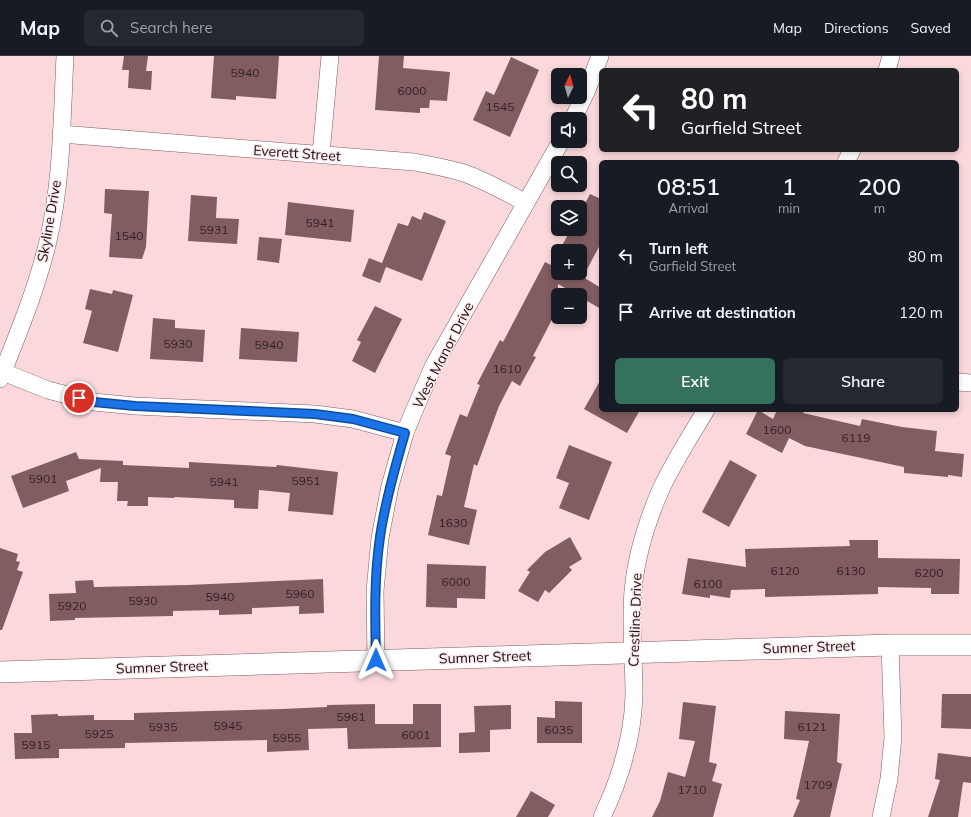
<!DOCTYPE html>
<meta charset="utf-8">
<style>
body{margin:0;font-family:Mulish,sans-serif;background:#242831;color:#f1f3f6;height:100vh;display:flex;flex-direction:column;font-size:15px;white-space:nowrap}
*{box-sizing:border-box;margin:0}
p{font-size:13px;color:#9ea1a6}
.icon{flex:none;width:22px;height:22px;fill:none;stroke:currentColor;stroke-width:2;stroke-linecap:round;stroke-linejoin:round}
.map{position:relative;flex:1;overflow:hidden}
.details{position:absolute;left:599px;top:104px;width:360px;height:252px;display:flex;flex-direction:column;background:#171b24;border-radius:6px;box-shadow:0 2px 6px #0003}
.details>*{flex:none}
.guide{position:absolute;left:599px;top:12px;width:360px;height:84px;border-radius:6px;box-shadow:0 2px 6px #0003;background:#202124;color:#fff;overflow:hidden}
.needle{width:26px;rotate:5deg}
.fabs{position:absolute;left:551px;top:12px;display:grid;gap:8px}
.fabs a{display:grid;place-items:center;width:36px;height:36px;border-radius:6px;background:#171b24;box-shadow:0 2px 6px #0003;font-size:20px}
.pin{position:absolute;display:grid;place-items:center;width:34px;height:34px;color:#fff;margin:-17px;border:2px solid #fff;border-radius:50%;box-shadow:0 1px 4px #0007}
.me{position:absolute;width:44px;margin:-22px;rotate:0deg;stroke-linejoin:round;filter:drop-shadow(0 0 3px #0008)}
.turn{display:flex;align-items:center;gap:14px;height:84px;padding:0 16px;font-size:18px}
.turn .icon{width:52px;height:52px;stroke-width:2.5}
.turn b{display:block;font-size:28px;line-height:34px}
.eta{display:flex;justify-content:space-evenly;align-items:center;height:68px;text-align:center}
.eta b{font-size:24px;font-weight:600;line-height:28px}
.action{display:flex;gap:8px;margin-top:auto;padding:8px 16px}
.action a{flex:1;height:46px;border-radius:6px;background:#35725c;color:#fff;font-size:16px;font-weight:600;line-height:46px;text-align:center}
.action a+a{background:#242831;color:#f1f3f6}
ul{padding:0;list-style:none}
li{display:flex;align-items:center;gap:12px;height:56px;padding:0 16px}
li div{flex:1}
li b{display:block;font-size:15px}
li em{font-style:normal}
header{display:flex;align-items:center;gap:24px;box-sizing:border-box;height:56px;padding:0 20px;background:#171b24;border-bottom:1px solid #363941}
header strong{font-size:19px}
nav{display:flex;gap:22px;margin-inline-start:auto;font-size:14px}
.search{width:280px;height:36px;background:#242831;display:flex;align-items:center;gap:10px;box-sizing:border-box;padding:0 14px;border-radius:6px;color:#9ea1a6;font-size:15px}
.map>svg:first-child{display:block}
.building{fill:#815d62}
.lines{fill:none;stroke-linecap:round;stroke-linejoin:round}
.minor-casing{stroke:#805c61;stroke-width:18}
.tertiary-casing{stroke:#805c61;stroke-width:22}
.minor{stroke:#fff;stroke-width:17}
.tertiary{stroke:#fff;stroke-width:21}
.route-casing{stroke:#114b97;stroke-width:10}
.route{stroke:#1a73e8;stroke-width:7}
.labels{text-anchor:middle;stroke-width:3;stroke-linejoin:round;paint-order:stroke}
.number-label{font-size:12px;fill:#342024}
.street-label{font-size:14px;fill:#1a0c0f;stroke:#fbeaec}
</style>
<header>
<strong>Map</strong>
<div class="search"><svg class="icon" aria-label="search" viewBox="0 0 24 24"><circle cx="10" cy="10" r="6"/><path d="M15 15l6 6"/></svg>Search here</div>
<nav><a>Map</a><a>Directions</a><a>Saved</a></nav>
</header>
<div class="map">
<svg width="971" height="761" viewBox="0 0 971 761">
<rect width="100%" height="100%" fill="#fad8dc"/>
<g class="building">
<polygon points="124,0 148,0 146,15 152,15 151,34 128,32 129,14 122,14"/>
<polygon points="214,0 279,0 276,43 236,40 236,44 211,42"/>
<polygon points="379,0 404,0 403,12 450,16 447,45 430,44 429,52 420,52 420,57 375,54"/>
<polygon points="511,1 539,14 510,81 473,64 486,35 494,39"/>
<polygon points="105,133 149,135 146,191 142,203 109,201 112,158 104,157"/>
<polygon points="590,138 601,143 601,187 583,221 601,232 601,253 580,241 580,239 577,239 558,228 558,252 533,300 536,301 520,330 512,325 499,350 477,410 474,408 464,451 477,454 469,489 428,479 437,439 442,440 451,400 445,398 460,358 467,361 480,329 477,328 500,284 503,286 545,206 551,209 558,197 558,217 580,217 580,195 559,195 571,173 580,173 580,157"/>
<polygon points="191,139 217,141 216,162 239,163 237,188 188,185"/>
<polygon points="288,146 354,154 351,186 285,179"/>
<polygon points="424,156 446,165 422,225 386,211 380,227 362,220 369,202 382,207 398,167 408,170 412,160 421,164"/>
<polygon points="259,181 282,183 279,207 257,204"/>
<polygon points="90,233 112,238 113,234 133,239 118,296 83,287 92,255 85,253"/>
<polygon points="375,250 402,263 375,317 352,305 361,286 357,284"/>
<polygon points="153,262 175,264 175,272 205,274 203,306 150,303"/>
<polygon points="241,272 299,276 297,306 239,303"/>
<polygon points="601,323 601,354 640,354 627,377 584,353"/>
<polygon points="758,354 773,363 777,354 805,354 803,357 860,370 862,363 902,371 937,375 935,395 964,398 962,421 948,419 948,421 904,417 904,411 805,390 789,382 782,397 746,378"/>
<polygon points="569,389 612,406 589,464 559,452 569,427 556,422"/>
<polygon points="76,396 79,403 123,405 123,409 189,412 189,406 276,411 277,409 338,416 333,459 288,455 290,437 259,434 258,453 234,452 234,444 175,441 174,442 148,441 148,450 127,450 128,445 117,445 118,426 100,426 101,412 66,425 69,435 23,452 11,420"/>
<polygon points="730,404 757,419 729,471 702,456"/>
<polygon points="570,481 582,503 569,511 572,514 549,537 545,534 538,546 518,535 530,516 527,514 545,496"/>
<polygon points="849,484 878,484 878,502 960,503 959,538 931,538 931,532 878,531 878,538 765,541 765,533 731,534 730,542 710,539 710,542 682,538 688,502 746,511 745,493 850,490"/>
<polygon points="0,492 18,498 16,505 20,506 17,514 23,516 2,574 0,574"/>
<polygon points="427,508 486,510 485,543 457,542 457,552 426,551"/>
<polygon points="323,523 324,557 299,558 299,550 252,552 252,558 219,559 219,554 173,555 173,560 75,562 75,564 50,565 49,538 76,537 75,525 93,524 94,531 188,529"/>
<polygon points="942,638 971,638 971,673 941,672"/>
<polygon points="555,645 582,646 582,687 537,687 537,661 555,662"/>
<polygon points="683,646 716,650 709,706 717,708 712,725 722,728 713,761 652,761 660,745 668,716 685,721 695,685 679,683"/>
<polygon points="375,648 375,668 413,668 413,648 441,648 441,691 348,693 347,672 308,673 309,694 267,696 267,684 125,687 125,692 59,693 59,702 15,703 14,677 32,677 31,659 58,658 58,660 94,659 94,664 134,664 134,657 282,653 327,651 327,649"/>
<polygon points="511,649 511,673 490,674 490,696 459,697 459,677 475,676 474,650"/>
<polygon points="785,655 840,658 837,706 842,708 830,761 793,761 800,744 796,743 809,685 784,683"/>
<polygon points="938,697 971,701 971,727 963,726 958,761 928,761 940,724 935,723"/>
<polygon points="531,735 555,749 548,761 516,761"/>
</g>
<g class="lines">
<defs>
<g id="minor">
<polyline points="887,14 891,0"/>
<polyline points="573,63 587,34 600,0"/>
<path d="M61 78 414 106C431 109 447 112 464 117 486 125 506 136 526 147"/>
<polyline points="321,98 330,0"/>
<polyline points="846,106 852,94"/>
<polyline points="3,316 48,334 94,346 135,350 315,358 353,363 405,377"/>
<path d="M0 323C18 278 37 232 48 185 62 126 62 61 65 0"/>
<polyline points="957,326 971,327"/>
<polyline points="376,604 375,535 380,482 390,430 405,377 413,357 434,309 561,85"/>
<path d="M602 761C620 723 633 681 634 639 634 604 630 570 633 535 636 500 647 465 661 433 673 407 691 379 706 354"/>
<polyline points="881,761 889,723 893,681 890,589"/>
</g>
<polyline id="tertiary" points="0,616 890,589 971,589"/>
</defs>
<use href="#minor" class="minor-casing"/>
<use href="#tertiary" class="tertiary-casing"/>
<use href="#minor" class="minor"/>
<use href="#tertiary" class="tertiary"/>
</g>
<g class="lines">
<defs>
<path id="route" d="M79 342 94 346 135 350 315 358 353 363 405 377C395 411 385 446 380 481 374 522 375 563 376 604"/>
</defs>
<use href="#route" class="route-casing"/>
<use href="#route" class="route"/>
</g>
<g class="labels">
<g class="number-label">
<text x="245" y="21">5940</text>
<text x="412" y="39">6000</text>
<text x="500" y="55">1545</text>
<text x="320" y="171">5941</text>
<text x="214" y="178">5931</text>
<text x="129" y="184">1540</text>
<text x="178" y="292">5930</text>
<text x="269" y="293">5940</text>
<text x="507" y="317">1610</text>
<text x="777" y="378">1600</text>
<text x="856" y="386">6119</text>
<text x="43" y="427">5901</text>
<text x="306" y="429">5951</text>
<text x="224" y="430">5941</text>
<text x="453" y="471">1630</text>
<text x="785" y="519">6120</text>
<text x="851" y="519">6130</text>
<text x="929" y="521">6200</text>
<text x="456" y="530">6000</text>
<text x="708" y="532">6100</text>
<text x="300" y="542">5960</text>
<text x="220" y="545">5940</text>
<text x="143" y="549">5930</text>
<text x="72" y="554">5920</text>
<text x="351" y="665">5961</text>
<text x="228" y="674">5945</text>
<text x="163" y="675">5935</text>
<text x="812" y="675">6121</text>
<text x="559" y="678">6035</text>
<text x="99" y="682">5925</text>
<text x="416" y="683">6001</text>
<text x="287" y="686">5955</text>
<text x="36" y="693">5915</text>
<text x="818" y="733">1709</text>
<text x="692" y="738">1710</text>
</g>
<g class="street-label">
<text transform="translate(297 97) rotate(4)" y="5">Everett Street</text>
<text transform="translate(49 165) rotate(-80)" y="5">Skyline Drive</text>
<text transform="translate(443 299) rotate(-63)" y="5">West Manor Drive</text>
<text transform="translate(635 564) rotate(-88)" y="5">Crestline Drive</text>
<text transform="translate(809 591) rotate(-2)" y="5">Sumner Street</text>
<text transform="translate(485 601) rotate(-2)" y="5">Sumner Street</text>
<text transform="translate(162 611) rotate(-2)" y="5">Sumner Street</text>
</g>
</g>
</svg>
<div class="fabs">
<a><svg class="needle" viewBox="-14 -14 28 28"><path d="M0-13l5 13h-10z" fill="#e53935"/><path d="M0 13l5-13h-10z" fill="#9ea1a6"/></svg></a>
<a><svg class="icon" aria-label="sound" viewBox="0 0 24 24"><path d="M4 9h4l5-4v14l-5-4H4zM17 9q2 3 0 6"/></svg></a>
<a><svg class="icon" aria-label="search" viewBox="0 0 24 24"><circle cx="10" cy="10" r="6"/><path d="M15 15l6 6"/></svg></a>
<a><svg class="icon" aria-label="layers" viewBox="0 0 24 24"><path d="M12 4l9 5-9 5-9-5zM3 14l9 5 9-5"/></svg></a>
<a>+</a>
<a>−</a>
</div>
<div class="pin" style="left:79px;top:342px;background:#d93025"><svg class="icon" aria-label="arrive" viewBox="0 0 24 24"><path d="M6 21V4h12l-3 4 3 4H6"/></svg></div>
<svg class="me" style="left:376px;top:604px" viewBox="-20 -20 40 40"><path d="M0-17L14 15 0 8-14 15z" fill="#1a73e8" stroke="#fff" stroke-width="4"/></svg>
<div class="guide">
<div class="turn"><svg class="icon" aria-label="left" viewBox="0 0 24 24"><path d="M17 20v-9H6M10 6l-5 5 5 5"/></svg><div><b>80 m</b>Garfield Street</div></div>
</div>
<section class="details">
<div class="eta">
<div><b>08:51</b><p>Arrival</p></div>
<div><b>1</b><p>min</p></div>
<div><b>200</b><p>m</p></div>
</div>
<ul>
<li><svg class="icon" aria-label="left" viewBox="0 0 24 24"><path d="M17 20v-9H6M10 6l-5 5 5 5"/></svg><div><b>Turn left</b><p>Garfield Street</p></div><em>80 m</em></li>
<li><svg class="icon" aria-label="arrive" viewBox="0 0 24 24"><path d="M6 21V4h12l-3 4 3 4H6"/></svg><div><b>Arrive at destination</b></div><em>120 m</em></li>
</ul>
<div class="action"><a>Exit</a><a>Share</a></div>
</section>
</div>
